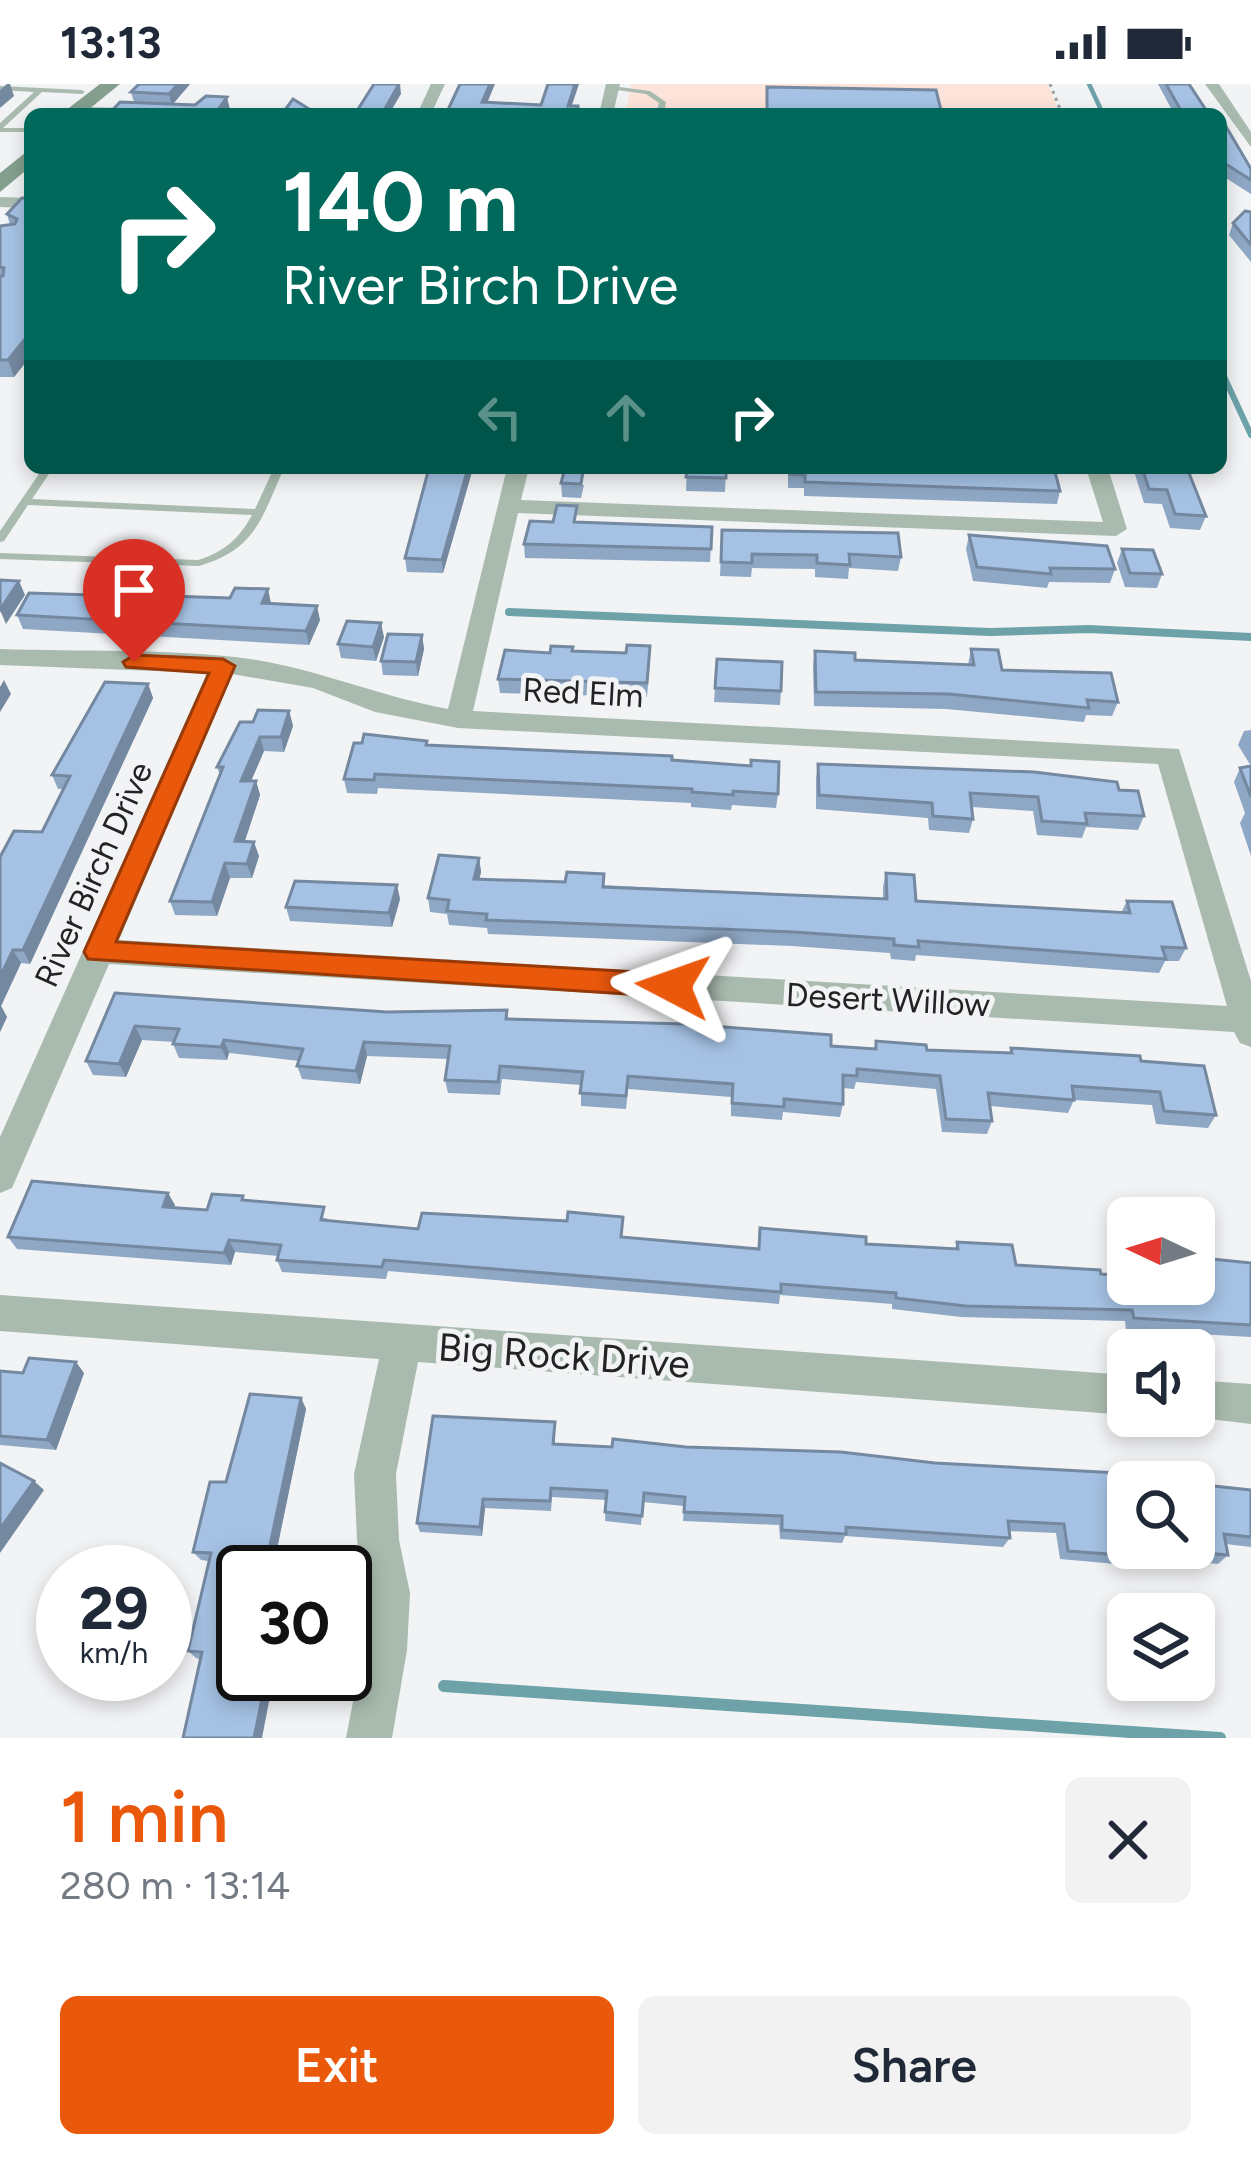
<!DOCTYPE html>
<meta charset="utf-8">
<style>
body{margin:0;font-family:Figtree,sans-serif;background:#f2f2f3;color:#1f2937;height:100vh;display:flex;flex-direction:column;font-size:45px;white-space:nowrap}
*{box-sizing:border-box;margin:0}
p{font-size:39px;color:#747a83}
.icon{flex:none;width:66px;height:66px;fill:none;stroke:currentColor;stroke-width:2;stroke-linecap:round;stroke-linejoin:round}
.map{position:relative;height:1654px;overflow:hidden}
.panel{display:flex;flex-direction:column;background:#fff;flex:1}
.panel>*{flex:none}
.banner{position:absolute;left:24px;top:24px;width:1203px;height:366px;border-radius:18px;box-shadow:0 6px 18px #0003;background:#00695c;color:#fff;overflow:hidden}
.needle{width:78px;rotate:274deg}
.fabs{position:absolute;left:1107px;top:1113px;display:grid;gap:24px}
.fabs a{display:grid;place-items:center;width:108px;height:108px;border-radius:18px;background:#fff;box-shadow:0 6px 18px #0003;font-size:60px}
.speed{position:absolute;left:36px;top:1461px;display:flex;gap:24px;font-size:60px;font-weight:700;text-align:center}
.speed>*{display:grid;place-content:center;width:156px;height:156px;border-radius:50%;background:#fff;box-shadow:0 6px 18px #0003;line-height:1}
.speed small{font-size:30px;font-weight:400}
.speed .limit{border:6px solid #111;border-radius:18px;background:#fff;color:#111}
.pin{position:absolute;display:grid;place-items:center;width:102px;height:102px;color:#fff;margin:-123px -51px;border-radius:50% 50% 50% 0;rotate:-45deg;box-shadow:0 0 12px #0007}
.pin .icon{rotate:45deg}
.me{position:absolute;width:132px;margin:-66px;rotate:274deg;stroke-linejoin:round;filter:drop-shadow(0 0 9px #0008)}
.turn{display:flex;align-items:center;gap:42px;height:252px;padding:0 60px;font-size:54px}
.turn .icon{width:156px;height:156px;stroke-width:2.5}
.turn b{display:block;font-size:84px;line-height:102px}
.lanes{display:flex;align-items:center;height:114px;padding:0 60px;background:#0003;justify-content:center;gap:60px;direction:ltr}
.lanes .off{opacity:.35}
.round{display:grid;place-items:center;flex:none;width:126px;height:126px;border-radius:18px;background:#f2f2f3}
.headline{display:flex;align-items:center;justify-content:space-between;height:204px;padding:0 60px}
h1{font-size:72px;font-weight:600;line-height:90px;color:#ea580c}
.action{display:flex;gap:24px;margin-top:auto;padding:24px 60px}
.action a{flex:1;height:138px;border-radius:18px;background:#ea580c;color:#fff;font-size:48px;font-weight:600;line-height:138px;text-align:center}
.action a+a{background:#f2f2f3;color:#1f2937}
.status{display:flex;justify-content:space-between;align-items:center;height:84px;padding:0 60px;background:#fff;direction:ltr}
.status svg{height:33px;fill:currentColor}
.map>svg:first-child{display:block}
.education{fill:#fce4da}
.lines{fill:none;stroke-linecap:round;stroke-linejoin:round}
.stream-far3{stroke:#6da2a9;stroke-width:4.5}
.stream-far2{stroke:#6da2a9;stroke-width:6}
.stream-far1{stroke:#6da2a9;stroke-width:8}
.stream{stroke:#6da2a9;stroke-width:12}
.path{stroke:#9c9d9e;stroke-width:3;stroke-dasharray:3 4.5;stroke-linecap:butt}
.service{fill:#a9bbaf;fill-rule:evenodd}
.minor{fill:#a9bbaf;fill-rule:evenodd}
.secondary{fill:#849f8e;fill-rule:evenodd}
.wall{fill:#8ea7c4;fill-rule:evenodd}
.shaded-wall{fill:#7488a0}
.building{fill:#a5c2e4;stroke:#7488a0;stroke-width:3}
.route{fill:#ea580c;stroke:#983908;stroke-width:3}
.labels{text-anchor:middle;stroke-width:10;stroke-linejoin:round;paint-order:stroke}
.street-label{font-size:33px;fill:#222324;stroke:#f2f3f5}
.near-street-label{font-size:39px;fill:#222324;stroke:#f2f3f5}
</style>
<div class="status"><b>13:13</b><svg viewBox="0 0 49 12"><path d="M0 12V9h3v3zM5 12V6h3v6zM10 12V3h3v9zM15 12V0h3v12zM26 1h20v11H26zM47 4h2v5h-2z"/></svg></div>
<div class="map">
<svg width="1251" height="1654" viewBox="0 0 1251 1654">
<rect width="100%" height="100%" fill="#f2f3f5"/>
<polygon class="education" points="631,0 1048,0 1060,30 625,30"/>
<g class="lines">
<polyline class="stream-far3" points="1089,0 1103,30"/>
<polyline class="stream-far2" points="1221,286 1251,351"/>
<polyline class="stream-far1" points="509,528 990,548 1089,545 1251,553"/>
<polyline class="stream" points="444,1602 1220,1654"/>
<polyline class="path" points="1050,0 1062,30"/>
<g class="service">
<polygon points="0,2 82,6 85,8 82,10 42,8 3,44 30,44 30,48 0,48 0,39 34,8 0,6"/>
<polygon points="612,2 650,7 666,18 664,30 656,30 659,19 646,10 610,5"/>
<polygon points="74,23 133,24 136,26 133,28 76,26"/>
<polygon points="236,27 244,29 246,30 233,30"/>
<path d="M43 384H53L32 415 255 425 274 384H284C262 433 256 466 199 482L0 475V469L198 476C224 468 239 455 252 431L28 421 4 457 0 458V447Z"/>
</g>
<g class="minor">
<polygon points="431,0 445,0 431,30 417,30"/>
<polygon points="606,0 620,0 613,30 599,30"/>
<polygon points="1205,0 1219,0 1251,48 1251,63"/>
<polygon points="0,113 30,114 30,124 0,123"/>
<path d="M507 384H529L521 416 1103 438 1086 384H1108L1127 445 1116 452 518 429 473 627 1179 665 1251 897V963L1240 959 1234 948 109 880 12 1104 0 1109V1053L207 589 0 581V565C82 568 169 564 250 575 318 585 380 613 448 625ZM232 590 313 604 375 628 458 644 1158 680 1227 922 119 856Z"/>
<polygon points="0,1211 1128,1291 1128,1331 418,1278 396,1390 399,1456 410,1509 407,1566 392,1654 346,1654 363,1566 366,1509 357,1456 354,1390 379,1275 0,1247"/>
<polygon points="1194,1296 1251,1300 1251,1340 1185,1332 1194,1332"/>
</g>
<g class="secondary">
<polygon points="100,0 120,0 83,30 61,30"/>
<polygon points="30,65 30,83 0,108 0,89"/>
</g>
</g>
<g class="wall">
<polygon points="190,0 173,20 230,26 228,30 109,30 134,18 131,8"/>
<polygon points="1158,0 1189,0 1208,29 1211,30 1174,30"/>
<polygon points="1221,34 1251,85 1251,110 1221,91"/>
<polygon points="30,114 30,273 14,293 0,293 0,142 10,141 7,130"/>
<polygon points="1251,128 1251,178 1229,151 1233,139"/>
<polygon points="473,384 443,489 407,488 405,474"/>
<polygon points="687,384 726,384 725,408 686,407"/>
<polygon points="788,384 1054,384 1060,407 1057,420 804,412 804,404 788,404"/>
<polygon points="1133,384 1187,384 1206,432 1200,446 1170,444 1162,420 1144,419"/>
<polygon points="561,399 584,401 581,414 562,413"/>
<polygon points="577,438 712,443 710,478 525,474 524,460"/>
<polygon points="722,446 901,473 898,487 849,484 848,495 815,493 815,485 752,484 751,493 720,492"/>
<polygon points="969,451 1115,485 1110,499 1049,498 1047,504 973,497 966,465"/>
<polygon points="1122,465 1162,490 1157,504 1125,503 1117,479"/>
<polygon points="173,512 271,519 320,536 309,561 23,545 17,531"/>
<polygon points="422,551 424,565 418,592 383,591 381,577"/>
<polygon points="384,553 376,577 341,574 338,560"/>
<polygon points="971,565 1002,586 1118,618 1112,632 1086,631 1084,638 946,625 814,622 813,581 815,567 855,576 968,581"/>
<polygon points="573,567 650,576 647,613 500,609 498,595 550,569"/>
<polygon points="717,575 781,607 780,621 714,618"/>
<polygon points="148,600 153,614 30,880 21,879 15,892 1,922 7,933 0,948 0,773 42,748 63,705 58,705 52,691"/>
<polygon points="289,627 293,642 284,668 264,667 251,697 256,697 260,711 245,757 259,772 252,794 230,794 217,832 175,831 170,817 220,691 217,683 253,638"/>
<polygon points="1251,646 1251,682 1238,661 1244,647"/>
<polygon points="427,661 672,676 778,710 776,724 732,721 731,726 691,723 691,719 378,704 377,710 347,709 344,695"/>
<polygon points="818,680 1119,706 1144,732 1138,746 1086,743 1082,754 1037,751 1033,727 972,723 973,735 969,749 929,746 928,734 816,725 816,694"/>
<polygon points="1251,682 1251,772 1240,739 1245,729 1234,698 1240,684"/>
<polygon points="479,774 481,788 479,795 883,815 883,803 886,789 916,817 1121,829 1127,817 1186,864 1179,877 1165,877 1159,889 916,871 915,877 891,875 890,869 792,862 488,850 487,844 449,841 447,830 430,828 428,814"/>
<polygon points="400,815 392,843 290,837 286,823"/>
<polygon points="115,909 387,928 507,926 508,935 831,962 874,965 876,957 927,966 1009,969 1011,964 1141,977 1216,1031 1208,1044 1156,1040 1152,1021 1074,1016 1068,1029 990,1022 992,1037 987,1050 942,1048 936,1005 856,998 854,1005 843,1004 843,1020 840,1033 783,1028 782,1036 731,1032 731,1013 628,1005 626,1025 581,1022 581,1001 502,995 500,1011 448,1009 445,996 448,975 367,972 360,1000 302,995 297,982 299,977 229,969 227,976 179,974 173,960 174,958 142,956 126,993 93,991 86,977"/>
<polygon points="168,1109 174,1124 207,1126 243,1112 245,1117 329,1135 328,1137 418,1145 622,1154 758,1165 760,1144 866,1160 955,1165 957,1158 1016,1181 1101,1190 1195,1195 1194,1186 1202,1174 1251,1179 1251,1253 1126,1246 1125,1237 961,1233 892,1225 892,1220 780,1211 779,1220 388,1187 386,1195 282,1188 277,1176 278,1172 235,1168 231,1181 17,1165 8,1153"/>
<polygon points="0,1287 23,1289 84,1289 56,1366 0,1361"/>
<polygon points="301,1314 306,1325 273,1485 275,1488 243,1488 243,1590 260,1590 259,1594 266,1595 272,1602 196,1574 188,1567 209,1477 201,1476 193,1468 226,1398"/>
<path d="M433 1332 555 1338V1360L612 1363 613 1355 686 1363 841 1368 935 1379 1212 1394 1214 1402 1251 1406V1463L1226 1460 1228 1471 1218 1480 1136 1472 1127 1481 1060 1475 1056 1449 1009 1447 1010 1454 1003 1463 845 1452 842 1459 780 1455 779 1441 683 1437 684 1422 643 1418 641 1441 605 1437 606 1416 552 1413 551 1427 485 1424 482 1452 420 1448 417 1439ZM1128 1398H1194V1464H1128Z"/>
</g>
<g class="shaded-wall">
<polygon points="7,0 10,0 14,12 0,24 0,6"/>
<polygon points="178,0 190,0 172,21 169,10"/>
<polygon points="400,0 401,10 389,30 382,30"/>
<polygon points="490,0 495,0 483,29 482,18"/>
<polygon points="575,0 579,0 569,30 568,22"/>
<polygon points="227,13 230,26 228,30 215,30"/>
<polygon points="28,174 30,182 30,224 26,213"/>
<polygon points="30,249 30,273 14,293 8,276"/>
<polygon points="468,384 473,384 443,489 442,476"/>
<polygon points="19,497 25,511 6,540 0,526"/>
<polygon points="268,505 271,519 262,519"/>
<polygon points="317,522 320,536 309,561 306,547"/>
<polygon points="381,539 384,553 376,577 373,563"/>
<polygon points="422,551 424,565 418,592 416,578"/>
<polygon points="4,596 11,610 0,628 0,603"/>
<polygon points="148,600 153,614 30,880 23,866"/>
<polygon points="289,627 293,642 284,668 281,653"/>
<polygon points="260,653 264,667 245,711 241,697"/>
<polygon points="256,697 260,711 240,771 235,757"/>
<polygon points="254,758 259,772 252,794 247,780"/>
<polygon points="479,774 481,788 476,809 474,795"/>
<polygon points="225,779 230,794 217,832 212,818"/>
<polygon points="397,801 400,815 392,843 389,829"/>
<polygon points="13,866 21,879 1,922 7,933 0,948 0,893"/>
<polygon points="135,942 142,956 126,993 119,980"/>
<polygon points="224,956 229,969 227,976 221,963"/>
<polygon points="364,958 367,972 360,1000 356,987"/>
<polygon points="168,1109 175,1121 170,1135 163,1123"/>
<polygon points="229,1156 235,1168 231,1181 224,1169"/>
<polygon points="76,1278 84,1289 56,1366 47,1356"/>
<polygon points="301,1314 306,1325 272,1488 265,1485"/>
<polygon points="34,1397 44,1406 0,1469 0,1445"/>
<polygon points="483,1415 485,1424 482,1452 480,1443"/>
<polygon points="266,1595 272,1602 262,1654 254,1654"/>
</g>
<g class="building">
<polygon points="139,0 178,0 169,10 131,8"/>
<polygon points="374,0 399,0 382,30 355,30"/>
<polygon points="460,0 490,0 482,18 541,21 548,0 575,0 568,22 578,22 578,30 446,30"/>
<polygon points="1166,0 1189,0 1208,29 1211,30 1183,30"/>
<polygon points="767,3 936,6 942,30 767,30"/>
<polygon points="206,12 227,13 215,30 109,30 120,18 195,21"/>
<polygon points="293,15 309,25 306,30 282,30"/>
<polygon points="1221,34 1251,85 1251,96 1221,77"/>
<polygon points="22,114 30,114 30,174 28,174 26,213 30,213 30,249 8,276 0,276 0,192 3,192 4,184 0,183 0,142 15,140 17,135 7,130"/>
<polygon points="1245,127 1251,128 1251,161 1233,139"/>
<polygon points="429,384 468,384 442,476 405,474"/>
<polygon points="565,384 583,387 581,400 561,399"/>
<polygon points="687,384 726,384 726,394 686,393"/>
<polygon points="790,384 1054,384 1060,407 805,398 805,391 790,390"/>
<polygon points="1142,384 1187,384 1206,432 1175,430 1167,406 1149,405"/>
<polygon points="557,421 577,422 574,438 712,443 711,465 524,460 530,437 553,438"/>
<polygon points="722,446 898,449 901,473 849,470 850,481 817,479 817,471 752,470 752,479 721,478"/>
<polygon points="969,451 1107,462 1115,485 1050,484 1051,490 977,483"/>
<polygon points="1122,465 1153,466 1162,490 1130,489"/>
<polygon points="0,496 19,497 0,526"/>
<polygon points="136,504 171,506 168,512 230,514 235,504 268,505 262,519 317,522 306,547 17,531 29,509 92,511 95,506 133,509"/>
<polygon points="347,537 381,539 373,563 338,560"/>
<polygon points="388,550 422,551 416,578 381,577"/>
<polygon points="627,561 650,562 647,599 498,595 505,566 550,569 551,562 573,563 572,567 626,569"/>
<polygon points="971,565 998,566 1002,586 1111,589 1118,618 1087,616 1089,624 949,610 816,608 815,567 855,569 855,576 974,581"/>
<polygon points="717,575 782,578 781,607 715,604"/>
<polygon points="105,598 148,600 23,866 13,866 0,893 0,773 14,747 42,748 70,692 52,691"/>
<polygon points="258,626 289,627 281,653 260,653 241,697 256,697 235,757 254,758 247,780 225,779 212,818 170,817 223,683 217,683 240,638 253,638"/>
<polygon points="364,650 427,657 426,661 672,672 672,676 751,682 751,676 779,678 778,710 733,707 733,711 692,708 692,705 375,690 374,696 344,695 354,659 362,659"/>
<polygon points="818,680 1034,688 1117,698 1119,706 1138,707 1144,732 1085,729 1087,740 1042,737 1038,713 970,709 973,735 933,732 932,719 819,711"/>
<polygon points="1251,682 1251,713 1240,684"/>
<polygon points="439,771 479,774 474,795 565,798 567,788 604,790 603,803 887,815 886,789 914,791 916,817 1130,829 1127,817 1172,818 1186,864 1162,863 1166,875 918,857 919,863 894,861 894,855 794,848 486,836 487,830 447,827 449,816 428,814"/>
<polygon points="295,797 397,801 389,829 286,823"/>
<polygon points="115,909 387,928 507,926 506,935 684,940 831,951 831,962 876,965 876,957 926,961 927,966 1012,969 1011,964 1140,972 1141,977 1204,982 1216,1031 1164,1027 1160,1008 1072,1002 1074,1016 988,1009 992,1037 946,1035 940,992 857,985 857,992 843,991 843,1020 784,1015 784,1023 732,1019 733,1000 628,992 626,1012 580,1009 583,988 500,982 498,998 445,996 450,962 364,958 356,987 297,982 303,965 224,956 221,963 173,960 179,945 135,942 119,980 86,977"/>
<polygon points="32,1097 168,1109 163,1123 207,1126 212,1110 243,1112 242,1116 324,1123 321,1136 418,1145 422,1129 567,1137 568,1128 623,1133 621,1153 759,1165 760,1144 866,1153 866,1160 958,1165 957,1158 1012,1161 1016,1181 1100,1186 1101,1190 1128,1192 1128,1200 1194,1200 1194,1195 1207,1195 1202,1174 1251,1179 1251,1241 1134,1234 1132,1226 966,1222 896,1214 896,1209 781,1200 781,1208 384,1176 382,1183 277,1176 281,1161 229,1156 224,1169 8,1153"/>
<polygon points="29,1274 76,1278 47,1356 0,1352 0,1287 23,1289"/>
<polygon points="250,1310 301,1314 265,1485 273,1486 273,1488 243,1488 243,1590 251,1590 251,1594 266,1595 254,1654 183,1654 202,1568 188,1567 211,1469 193,1468 210,1398 226,1398"/>
<polygon points="433,1332 555,1338 553,1360 612,1363 613,1355 686,1363 841,1368 935,1379 1212,1394 1214,1402 1251,1406 1251,1453 1224,1450 1228,1471 1147,1464 1194,1464 1194,1398 1128,1398 1128,1464 1135,1464 1136,1472 1068,1467 1064,1440 1008,1437 1010,1454 846,1443 846,1450 782,1446 782,1432 684,1428 685,1413 644,1409 642,1432 605,1428 607,1407 551,1404 550,1417 483,1415 480,1443 417,1439"/>
<polygon points="0,1379 34,1397 0,1445"/>
</g>
<polygon class="route" points="134,571 223,575 235,582 116,858 673,890 683,894 687,902 683,910 673,913 88,875 84,868 209,589 126,583 123,578"/>
<g class="labels">
<g class="street-label">
<text transform="translate(583 608) rotate(3)" y="12">Red Elm</text>
<text transform="translate(93 790) rotate(-66)" y="12">River Birch Drive</text>
<text transform="translate(888 915) rotate(3)" y="12">Desert Willow</text>
</g>
<g class="near-street-label">
<text transform="translate(564 1271) rotate(4)" y="14">Big Rock Drive</text>
</g>
</g>
</svg>
<div class="fabs">
<a><svg class="needle" viewBox="-14 -14 28 28"><path d="M0-13l5 13h-10z" fill="#e53935"/><path d="M0 13l5-13h-10z" fill="#747a83"/></svg></a>
<a><svg class="icon" aria-label="sound" viewBox="0 0 24 24"><path d="M4 9h4l5-4v14l-5-4H4zM17 9q2 3 0 6"/></svg></a>
<a><svg class="icon" aria-label="search" viewBox="0 0 24 24"><circle cx="10" cy="10" r="6"/><path d="M15 15l6 6"/></svg></a>
<a><svg class="icon" aria-label="layers" viewBox="0 0 24 24"><path d="M12 4l9 5-9 5-9-5zM3 14l9 5 9-5"/></svg></a>
</div>
<div class="speed"><div>29<small>km/h</small></div><div class="limit">30</div></div>
<div class="pin" style="left:134px;top:578px;background:#d93025"><svg class="icon" aria-label="arrive" viewBox="0 0 24 24"><path d="M6 21V4h12l-3 4 3 4H6"/></svg></div>
<svg class="me" style="left:673px;top:902px" viewBox="-20 -20 40 40"><path d="M0-17L14 15 0 8-14 15z" fill="#ea580c" stroke="#fff" stroke-width="4"/></svg>
<div class="banner">
<div class="turn"><svg class="icon" aria-label="right" viewBox="0 0 24 24"><path d="M7 20v-9h11M14 6l5 5-5 5"/></svg><div><b>140 m</b>River Birch Drive</div></div>
<div class="lanes"><svg class="icon off" aria-label="left" viewBox="0 0 24 24"><path d="M17 20v-9H6M10 6l-5 5 5 5"/></svg><svg class="icon off" aria-label="ahead" viewBox="0 0 24 24"><path d="M12 20V5M6 11l6-6 6 6"/></svg><svg class="icon" aria-label="right" viewBox="0 0 24 24"><path d="M7 20v-9h11M14 6l5 5-5 5"/></svg></div>
</div>
</div>
<section class="panel">
<div class="headline"><div><h1>1 min</h1><p>280 m · 13:14</p></div><a class="round"><svg class="icon" aria-label="close" viewBox="0 0 24 24"><path d="M6 6l12 12M18 6L6 18"/></svg></a></div>
<div class="action"><a>Exit</a><a>Share</a></div>
</section>
